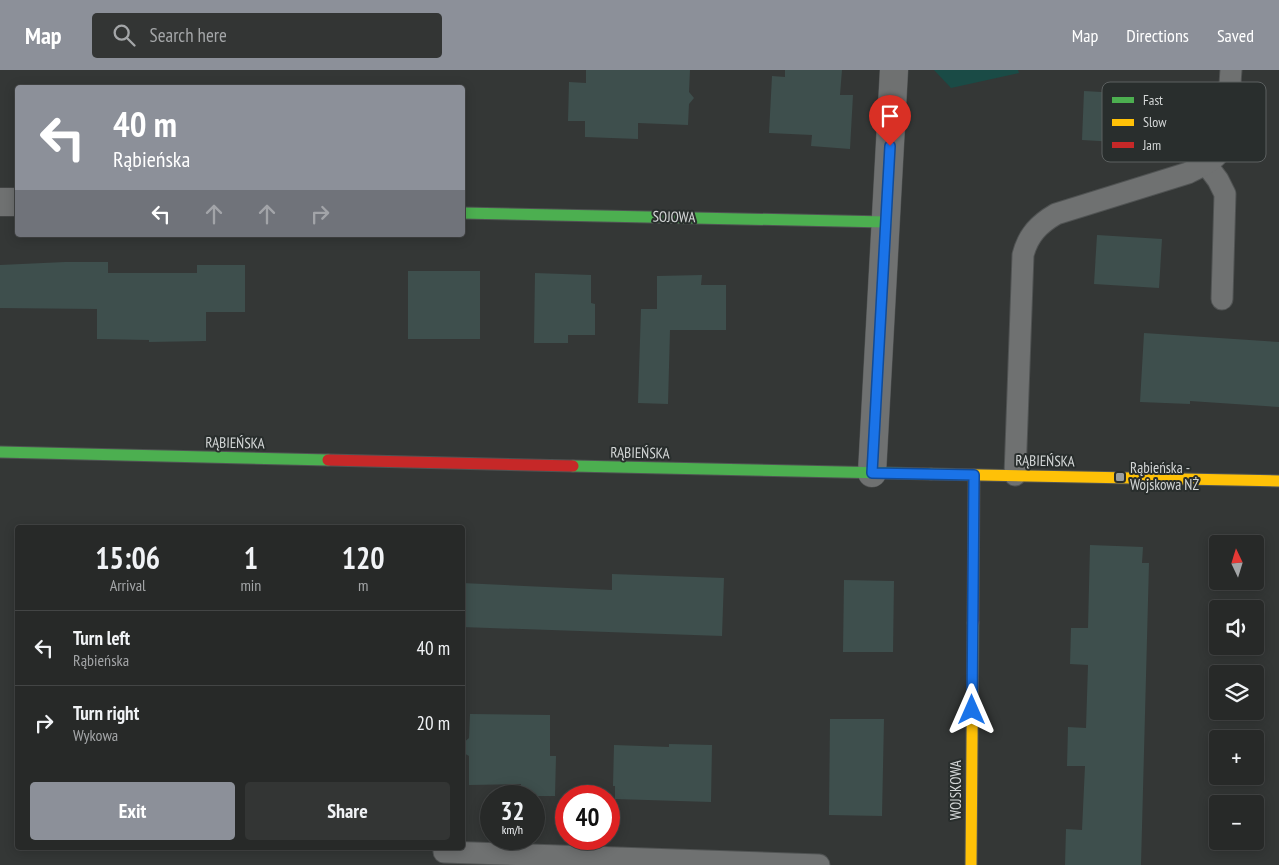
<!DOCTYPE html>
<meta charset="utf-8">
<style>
body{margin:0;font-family:"PT Sans Narrow",sans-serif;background:#333534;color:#f1f3f6;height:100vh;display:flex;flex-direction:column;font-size:19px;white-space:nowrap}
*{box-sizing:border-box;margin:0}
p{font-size:16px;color:#a4a6a8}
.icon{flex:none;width:28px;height:28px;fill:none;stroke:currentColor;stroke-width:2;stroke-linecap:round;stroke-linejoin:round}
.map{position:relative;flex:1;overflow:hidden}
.details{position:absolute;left:15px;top:455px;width:450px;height:325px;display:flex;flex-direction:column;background:#272928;border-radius:5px;box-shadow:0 2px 12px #0003,0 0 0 1px #434545}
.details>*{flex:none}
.banner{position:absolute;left:15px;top:15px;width:450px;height:152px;border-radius:5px;box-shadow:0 2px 12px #0003,0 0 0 1px #434545;background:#8c9099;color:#fff;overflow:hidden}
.needle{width:32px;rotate:356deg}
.buttons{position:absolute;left:1209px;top:465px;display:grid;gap:10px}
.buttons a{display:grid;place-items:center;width:55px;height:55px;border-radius:5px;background:#272928;box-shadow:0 2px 12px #0003,0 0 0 1px #434545;font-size:25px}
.speed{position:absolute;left:480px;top:715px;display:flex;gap:10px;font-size:25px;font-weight:700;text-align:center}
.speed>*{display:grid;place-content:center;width:65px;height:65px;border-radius:50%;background:#272928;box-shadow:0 2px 12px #0003,0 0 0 1px #434545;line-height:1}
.speed small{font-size:12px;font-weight:400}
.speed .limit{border:8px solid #d22;background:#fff;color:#111}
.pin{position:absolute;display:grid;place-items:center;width:42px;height:42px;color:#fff;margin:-51px -21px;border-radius:50% 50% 50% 0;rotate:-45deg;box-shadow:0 0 5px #0007}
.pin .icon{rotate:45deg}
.me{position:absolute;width:55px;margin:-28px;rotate:0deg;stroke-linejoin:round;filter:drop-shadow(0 0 4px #0008)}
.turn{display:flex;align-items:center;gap:18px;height:105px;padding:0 15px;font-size:22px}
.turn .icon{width:65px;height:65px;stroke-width:2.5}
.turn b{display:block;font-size:35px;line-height:42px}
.lanes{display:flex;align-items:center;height:48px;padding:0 15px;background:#0003;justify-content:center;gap:25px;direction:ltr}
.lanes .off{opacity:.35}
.eta{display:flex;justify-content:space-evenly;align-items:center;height:85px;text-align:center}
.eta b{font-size:30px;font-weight:700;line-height:35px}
.action{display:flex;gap:10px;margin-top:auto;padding:10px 15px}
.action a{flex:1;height:58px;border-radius:5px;background:#8c9099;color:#fff;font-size:20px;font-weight:700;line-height:58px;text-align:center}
.action a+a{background:#333534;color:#f1f3f6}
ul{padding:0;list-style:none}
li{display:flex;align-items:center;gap:15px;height:75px;padding:0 15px;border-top:1px solid #434545}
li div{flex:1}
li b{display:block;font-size:19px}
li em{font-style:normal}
header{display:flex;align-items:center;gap:30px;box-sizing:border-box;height:70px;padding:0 25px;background:#8c9099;color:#fff}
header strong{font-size:24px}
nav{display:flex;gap:28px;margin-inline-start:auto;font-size:18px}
.search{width:350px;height:45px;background:#333534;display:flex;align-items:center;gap:12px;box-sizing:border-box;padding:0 18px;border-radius:5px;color:#a4a6a8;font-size:19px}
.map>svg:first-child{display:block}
.green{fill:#1a4b46}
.building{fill:#3e4f4d}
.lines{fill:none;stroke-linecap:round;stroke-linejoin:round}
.lane-casing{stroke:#505353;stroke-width:23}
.street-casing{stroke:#505353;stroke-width:29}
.fast-casing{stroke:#505353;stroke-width:13}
.slow-casing{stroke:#505353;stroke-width:13}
.jam-casing{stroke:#505353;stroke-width:13}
.lane{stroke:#6f7171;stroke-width:21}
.street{stroke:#6f7171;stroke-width:28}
.fast{stroke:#4caf50;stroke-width:11}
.slow{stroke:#ffc107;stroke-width:11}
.jam{stroke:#c62828;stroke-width:11}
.route-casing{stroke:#114b97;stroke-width:12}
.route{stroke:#1a73e8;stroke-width:9}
.poi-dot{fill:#9b9e9e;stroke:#292e2d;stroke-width:2}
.labels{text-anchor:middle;stroke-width:4;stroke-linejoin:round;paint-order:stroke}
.street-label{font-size:15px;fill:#d3d6d6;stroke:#292e2d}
.poi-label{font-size:15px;fill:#d3d6d6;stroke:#292e2d;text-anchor:start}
.key{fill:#292e2d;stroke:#5c6060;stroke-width:1}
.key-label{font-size:14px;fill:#d3d6d6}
</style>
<header>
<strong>Map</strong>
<div class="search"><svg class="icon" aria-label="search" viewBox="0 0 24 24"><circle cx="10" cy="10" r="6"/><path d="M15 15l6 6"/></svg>Search here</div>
<nav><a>Map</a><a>Directions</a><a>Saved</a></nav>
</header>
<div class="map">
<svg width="1279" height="795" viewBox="0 0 1279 795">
<rect width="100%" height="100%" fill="#343736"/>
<polygon class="green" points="934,0 1018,0 1019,3 951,18"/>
<g class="building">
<polygon points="586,0 690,0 689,22 694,28 689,34 688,55 638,53 638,69 585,67 585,51 568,51 569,12 586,13"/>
<polygon points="785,0 842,0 840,25 853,25 850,79 811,76 812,65 769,63 772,6 785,7"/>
<polygon points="1084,21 1153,25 1150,74 1082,70"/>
<polygon points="1097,165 1162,169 1159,218 1094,214"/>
<polygon points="65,192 108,192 108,203 197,203 197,195 245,195 245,242 206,242 206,271 149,272 149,270 97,269 97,239 0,238 0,195"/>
<rect x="408" y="201" width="72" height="68"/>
<polygon points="535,203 591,205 591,233 595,234 595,265 568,265 568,273 534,273"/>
<polygon points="702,205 701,215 726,215 726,260 670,260 668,334 638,333 641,239 657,239 657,206"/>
<polygon points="1144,263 1279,272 1279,337 1190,331 1190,334 1140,332"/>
<polygon points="1090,475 1143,477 1142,493 1149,493 1141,795 1065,795 1066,759 1082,760 1085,696 1067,696 1068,657 1086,658 1088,595 1070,594 1071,558 1088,558"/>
<polygon points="612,504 724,508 722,566 462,557 462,513 612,520"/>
<polygon points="844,510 894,511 893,582 843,582"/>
<polygon points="470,644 550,645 550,686 556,686 555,726 521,726 521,714 469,715 469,686 462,682 462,674 469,668"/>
<polygon points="830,649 884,649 882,746 829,745"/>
<polygon points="669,674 712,675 711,732 615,729 615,716 613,716 614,675 669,677"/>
</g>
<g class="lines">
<defs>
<g id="lane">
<polyline points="1206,94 1218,110 1225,124 1222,229"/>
<path d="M1015 405 1023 185C1028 165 1039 154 1056 144L1188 103C1199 97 1214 92 1220 81 1230 65 1229 20 1231 0"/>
<polyline points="444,782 819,795"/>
</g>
<g id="street">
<polyline points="0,132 18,132"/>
<polyline points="872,403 894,0"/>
</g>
<g id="fast">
<polyline points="462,143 886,152"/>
<polyline points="0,382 328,390"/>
<polyline points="573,396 931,404"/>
</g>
<g id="slow">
<polyline points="931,404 1279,411"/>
<polyline points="971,795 973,553"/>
</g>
<g id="jam">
<polyline points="328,390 573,396"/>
<polyline points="973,553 974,405"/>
</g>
</defs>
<use href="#lane" class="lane-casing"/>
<use href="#street" class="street-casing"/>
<use href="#fast" class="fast-casing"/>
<use href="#slow" class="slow-casing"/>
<use href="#jam" class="jam-casing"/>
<use href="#lane" class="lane"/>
<use href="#street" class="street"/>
<use href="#fast" class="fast"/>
<use href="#slow" class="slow"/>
<use href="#jam" class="jam"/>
</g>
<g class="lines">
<defs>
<polyline id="route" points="890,76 872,403 974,405 972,640"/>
</defs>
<use href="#route" class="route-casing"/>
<use href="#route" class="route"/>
</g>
<rect class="poi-dot" x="1115" y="402" width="10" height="10" rx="2.5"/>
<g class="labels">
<g class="street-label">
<text transform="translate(674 147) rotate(1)" y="5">SOJOWA</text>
<text transform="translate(235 373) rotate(1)" y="5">RĄBIEŃSKA</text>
<text transform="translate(640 383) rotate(1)" y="5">RĄBIEŃSKA</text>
<text transform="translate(1045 391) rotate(1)" y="5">RĄBIEŃSKA</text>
<text transform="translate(956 720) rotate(-90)" y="5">WOJSKOWA</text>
</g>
<g class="poi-label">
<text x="1130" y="403">Rąbieńska -<tspan x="1130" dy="17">Wojskowa NŻ</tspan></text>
</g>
</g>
<rect x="1102" y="12" width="164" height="80" rx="8" class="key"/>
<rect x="1112" y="27" width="22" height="6" fill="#4caf50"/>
<rect x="1112" y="49" width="22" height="7" fill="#ffc107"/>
<rect x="1112" y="72" width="22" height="6" fill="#c62828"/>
<g class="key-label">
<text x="1143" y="35">Fast</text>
<text x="1143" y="57">Slow</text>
<text x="1143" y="80">Jam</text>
</g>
</svg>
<div class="buttons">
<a><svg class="needle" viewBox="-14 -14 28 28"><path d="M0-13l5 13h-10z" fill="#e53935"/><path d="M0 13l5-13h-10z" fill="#a4a6a8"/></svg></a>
<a><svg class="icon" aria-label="sound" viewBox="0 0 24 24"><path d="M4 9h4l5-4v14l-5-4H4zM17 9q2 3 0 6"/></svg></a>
<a><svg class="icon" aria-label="layers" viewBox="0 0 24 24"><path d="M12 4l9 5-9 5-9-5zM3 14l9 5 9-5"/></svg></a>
<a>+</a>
<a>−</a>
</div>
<div class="speed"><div>32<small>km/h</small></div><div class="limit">40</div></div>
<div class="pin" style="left:890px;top:76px;background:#d93025"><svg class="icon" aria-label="arrive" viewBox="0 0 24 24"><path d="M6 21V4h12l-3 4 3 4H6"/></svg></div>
<svg class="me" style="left:972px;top:640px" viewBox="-20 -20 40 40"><path d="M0-17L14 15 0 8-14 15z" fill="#1a73e8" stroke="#fff" stroke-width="4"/></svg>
<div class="banner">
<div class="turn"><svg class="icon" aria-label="left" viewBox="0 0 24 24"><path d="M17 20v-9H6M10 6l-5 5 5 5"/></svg><div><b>40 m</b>Rąbieńska</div></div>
<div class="lanes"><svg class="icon" aria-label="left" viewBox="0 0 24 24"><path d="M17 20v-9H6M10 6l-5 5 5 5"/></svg><svg class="icon off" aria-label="ahead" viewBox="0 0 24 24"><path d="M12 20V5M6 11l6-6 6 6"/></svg><svg class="icon off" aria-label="ahead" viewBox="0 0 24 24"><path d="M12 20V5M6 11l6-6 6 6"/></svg><svg class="icon off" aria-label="right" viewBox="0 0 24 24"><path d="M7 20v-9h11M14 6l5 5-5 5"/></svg></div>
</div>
<section class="details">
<div class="eta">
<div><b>15:06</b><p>Arrival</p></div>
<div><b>1</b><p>min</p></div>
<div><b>120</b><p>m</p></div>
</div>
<ul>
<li><svg class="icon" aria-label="left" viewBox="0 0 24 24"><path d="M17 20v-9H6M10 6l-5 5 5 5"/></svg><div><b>Turn left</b><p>Rąbieńska</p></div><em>40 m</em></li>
<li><svg class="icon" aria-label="right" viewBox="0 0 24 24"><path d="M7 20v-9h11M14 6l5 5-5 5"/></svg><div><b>Turn right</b><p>Wykowa</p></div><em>20 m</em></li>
</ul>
<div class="action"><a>Exit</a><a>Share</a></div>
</section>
</div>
